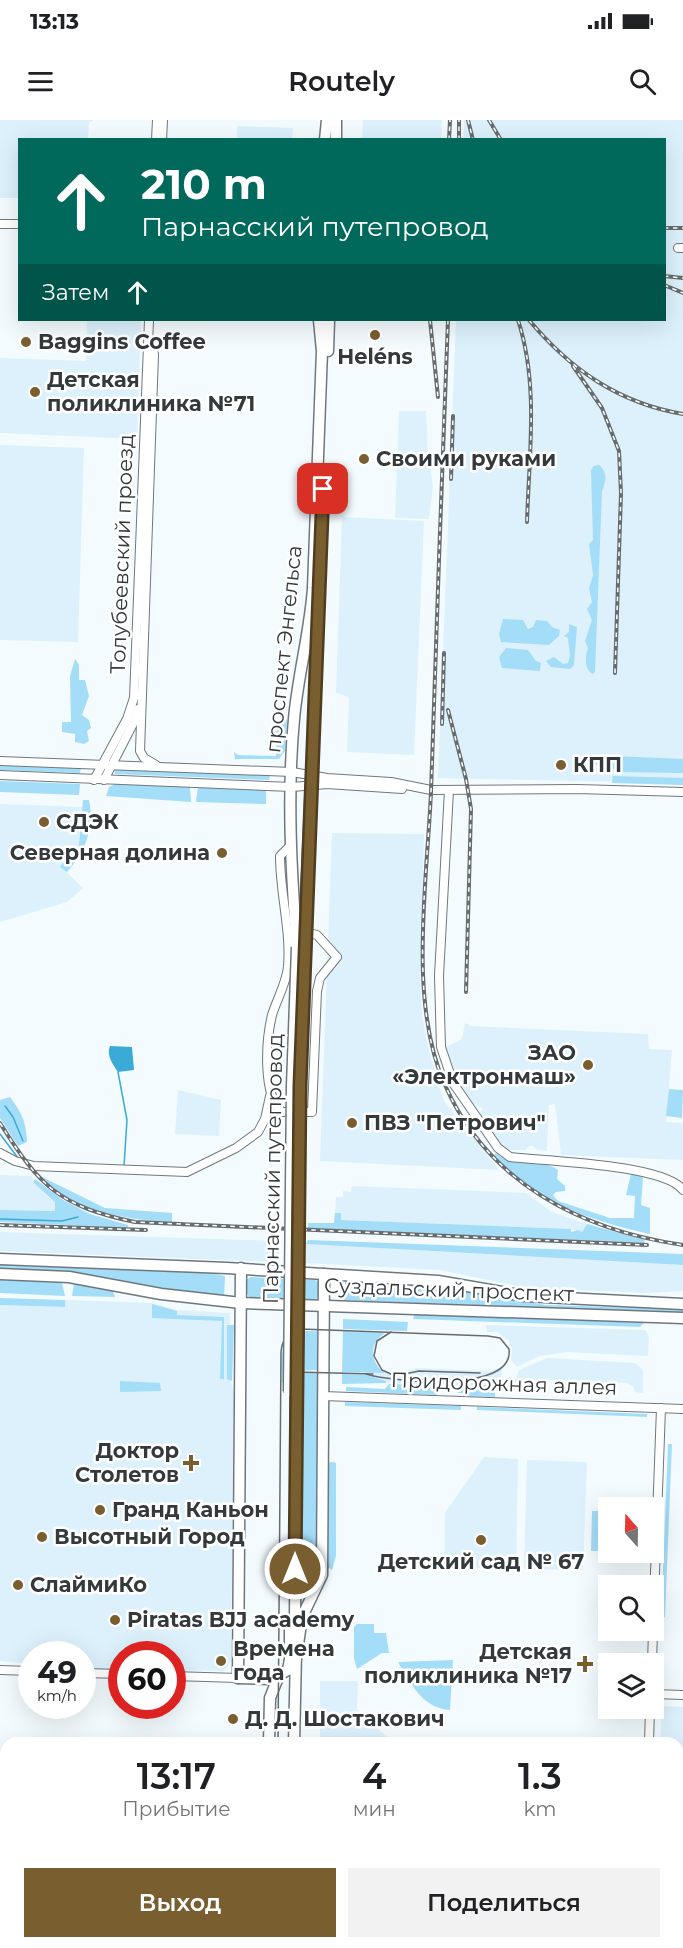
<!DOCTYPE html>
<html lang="ru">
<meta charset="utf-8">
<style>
body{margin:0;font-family:Montserrat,sans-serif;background:#f2f2f2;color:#202124;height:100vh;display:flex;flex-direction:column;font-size:22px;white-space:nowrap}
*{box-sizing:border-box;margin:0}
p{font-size:20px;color:#757577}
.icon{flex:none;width:33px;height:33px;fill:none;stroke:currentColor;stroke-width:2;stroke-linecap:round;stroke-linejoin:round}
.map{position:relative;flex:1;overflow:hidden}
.drawer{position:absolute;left:0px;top:1617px;width:684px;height:212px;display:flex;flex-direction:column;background:#fff;border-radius:18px 18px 0 0;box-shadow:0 6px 24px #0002}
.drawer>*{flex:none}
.hud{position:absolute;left:18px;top:18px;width:648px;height:183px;border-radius:0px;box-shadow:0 6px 24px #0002;background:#00695c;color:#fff;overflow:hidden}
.needle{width:39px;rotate:340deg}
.buttons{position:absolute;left:598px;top:1377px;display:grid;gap:12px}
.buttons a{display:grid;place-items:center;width:66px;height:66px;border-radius:0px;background:#fff;box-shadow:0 6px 24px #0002;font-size:30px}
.speed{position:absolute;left:18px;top:1521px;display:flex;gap:12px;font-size:30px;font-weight:700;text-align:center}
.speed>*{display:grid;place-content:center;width:78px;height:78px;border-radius:50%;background:#fff;box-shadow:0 6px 24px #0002;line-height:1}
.speed small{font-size:15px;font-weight:400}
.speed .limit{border:9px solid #d22;background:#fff;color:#111}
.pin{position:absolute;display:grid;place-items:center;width:51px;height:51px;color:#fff;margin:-26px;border-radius:12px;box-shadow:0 3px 9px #0006}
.me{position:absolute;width:66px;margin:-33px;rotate:0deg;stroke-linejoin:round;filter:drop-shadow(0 0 4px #0008)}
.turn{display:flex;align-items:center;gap:21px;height:126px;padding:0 24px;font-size:27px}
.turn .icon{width:78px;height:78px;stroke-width:2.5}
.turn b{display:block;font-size:42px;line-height:51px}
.then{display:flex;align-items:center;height:57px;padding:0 24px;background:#0003;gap:12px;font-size:22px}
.eta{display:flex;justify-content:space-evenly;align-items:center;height:102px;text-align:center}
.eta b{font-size:36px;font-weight:600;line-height:42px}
.cta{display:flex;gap:12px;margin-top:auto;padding:12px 24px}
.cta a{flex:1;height:69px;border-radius:0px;background:#795e30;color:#fff;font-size:24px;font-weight:600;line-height:69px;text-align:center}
.cta a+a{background:#f2f2f2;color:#202124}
.status{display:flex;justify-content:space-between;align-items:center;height:42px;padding:0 30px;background:#fff;direction:ltr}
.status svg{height:16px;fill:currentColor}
header{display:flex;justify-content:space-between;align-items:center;height:78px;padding:0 24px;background:#fff;font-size:27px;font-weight:600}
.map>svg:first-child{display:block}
.built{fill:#dcf1fc}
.green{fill:#a4ddf7}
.water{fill:#3aaad6}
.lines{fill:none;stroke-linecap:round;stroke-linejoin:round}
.stream{stroke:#3aaad6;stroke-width:1.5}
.minor-casing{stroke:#6d787e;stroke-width:10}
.major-casing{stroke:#6d787e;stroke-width:13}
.minor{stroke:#fff;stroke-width:8}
.major{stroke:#fff;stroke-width:10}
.tram{stroke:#666c6e;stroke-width:1.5}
.rail-casing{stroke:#666c6e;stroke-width:4}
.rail{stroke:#fff;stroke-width:1.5;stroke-dasharray:4.5;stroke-linecap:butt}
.major-bridge-casing{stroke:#6d787e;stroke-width:13;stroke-linecap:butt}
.major-bridge{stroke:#fff;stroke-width:10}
.route-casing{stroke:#4f3d1f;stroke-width:15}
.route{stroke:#795e30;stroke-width:10}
.poi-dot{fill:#795e30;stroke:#fff;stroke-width:2}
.labels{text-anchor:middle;stroke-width:5;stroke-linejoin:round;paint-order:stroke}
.poi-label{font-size:21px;font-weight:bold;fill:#34393b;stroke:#fff;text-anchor:start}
.street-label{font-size:21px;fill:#34393b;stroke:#fff}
</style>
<div class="status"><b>13:13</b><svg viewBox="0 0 49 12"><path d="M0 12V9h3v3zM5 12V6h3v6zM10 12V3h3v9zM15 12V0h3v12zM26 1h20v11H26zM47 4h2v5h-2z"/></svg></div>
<header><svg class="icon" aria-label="menu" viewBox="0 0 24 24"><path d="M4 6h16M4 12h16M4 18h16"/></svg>Routely<svg class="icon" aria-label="search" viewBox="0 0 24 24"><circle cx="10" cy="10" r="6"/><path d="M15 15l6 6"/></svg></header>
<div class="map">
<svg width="683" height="1828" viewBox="0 0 683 1828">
<rect width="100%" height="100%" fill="#f3fbff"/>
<g class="built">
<polygon points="0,0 94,0 89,2 88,19 20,20 19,78 0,78"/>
<polygon points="363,0 442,0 441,19 362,19"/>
<polygon points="464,0 683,0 683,663 438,658 456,200 664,200 664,20 463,19"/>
<polygon points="237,6 293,8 292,19 237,19"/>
<polygon points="87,200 141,200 137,319 0,313 0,238 86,241"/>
<polygon points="399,291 426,291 428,332 433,367 429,399 395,398"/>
<polygon points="0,325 84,328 78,522 0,520"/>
<polygon points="342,397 424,401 414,635 347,632 349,577 336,573"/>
<polygon points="0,684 82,687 78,734 71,734 61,747 83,768 67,782 0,802"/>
<polygon points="332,713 424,714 420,858 422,896 430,935 444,981 499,1050 320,1041"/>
<polygon points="465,903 471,906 648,914 649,929 672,930 666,1002 683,1003 683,1040 561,1035 555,984 549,985 547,1031 537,1030 533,1026 529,1026 526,1030 505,1030 478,997 483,988 472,984 459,965 451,944 446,927 462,919"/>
<polygon points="178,970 221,980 219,1016 175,1014"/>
<polygon points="0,1055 32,1056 33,1062 55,1082 56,1091 0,1090"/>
<polygon points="352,1066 526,1073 552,1092 587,1104 582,1112 570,1109 341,1100 341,1093 335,1093 336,1077 343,1077 343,1071 351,1072"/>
<polygon points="0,1112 279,1121 278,1142 0,1131"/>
<polygon points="306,1124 683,1145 683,1171 648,1173 527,1168 440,1150 305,1143"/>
<polygon points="65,1180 152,1183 177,1190 230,1193 229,1256 234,1271 231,1541 224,1551 173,1550 172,1534 122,1534 121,1548 112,1550 83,1549 82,1534 32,1534 31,1544 0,1541 0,1185 65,1187"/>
<polygon points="486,1205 645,1210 649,1216 648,1236 567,1232 539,1236 517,1247 511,1240 512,1228 508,1220 497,1212 487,1212"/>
<polygon points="547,1238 635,1243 643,1250 643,1273 635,1272 633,1266 626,1263 525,1259 522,1262 515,1262 519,1250"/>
<polygon points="503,1246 499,1265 459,1267 389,1264 366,1255 366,1252 401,1253 417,1248 490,1251"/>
<polygon points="484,1337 518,1339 516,1449 444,1447 445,1393"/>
<polygon points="527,1340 587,1342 583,1450 524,1449"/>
<polygon points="320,1561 358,1561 357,1589 393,1623 320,1623"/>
<polygon points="662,1586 683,1587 683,1767 678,1767 678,1623 660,1623"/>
<rect x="366" y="1823" width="72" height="5"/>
</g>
<g class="green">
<path d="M599 345C608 352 606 362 602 371L595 552 593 554C584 550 585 536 588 528L585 521 592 500 587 489 592 482 589 468 593 455 589 424 593 420 591 351 593 346Z"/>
<polygon points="503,499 523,500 528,509 533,507 536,500 547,501 552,507 560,510 559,516 549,525 501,522 499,514"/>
<polygon points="569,504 577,507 574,545 570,549 551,547 546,541 554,537 563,544 568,543 570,536 568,518 564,516 569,512"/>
<polygon points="506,528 528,530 536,541 541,543 540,551 502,548 499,537"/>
<polygon points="75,539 79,545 79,560 85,560 89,576 82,595 89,600 91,608 87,611 89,621 84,624 75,622 75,614 62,612 62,602 71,602 70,556"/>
<polygon points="284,598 287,600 285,631 279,639 235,639 234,632 238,635 276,636 277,604"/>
<polygon points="591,635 683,639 683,653 616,652 611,646 590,644"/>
<polygon points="0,645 81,648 80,653 0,650"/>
<polygon points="114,649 270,655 269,660 115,654"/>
<polygon points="613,656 683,658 683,665 612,663"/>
<polygon points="0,661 80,664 79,675 0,672"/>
<polygon points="115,664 190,667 191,682 106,676 109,667"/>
<polygon points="198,667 266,670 266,684 196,682"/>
<path d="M83 680H89C95 707 85 733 67 752L60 747 69 735 78 734Z"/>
<polygon points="669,969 683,970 682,998 666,996"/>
<path d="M10 977C22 993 26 1002 27 1022L18 1026 0 998V980Z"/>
<path d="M496 1033C513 1050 540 1036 558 1050L557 1059 565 1066V1071L556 1072 553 1075 558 1081 610 1098H634L635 1076 626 1075 631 1054 643 1057 641 1085 650 1088V1114C591 1101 535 1082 493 1036Z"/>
<path d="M38 1055 105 1088 172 1093V1102C124 1100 73 1091 38 1055Z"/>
<polygon points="35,1059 63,1080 90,1094 128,1105 128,1108 0,1102 0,1090 55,1091 55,1082 33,1062"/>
<polygon points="335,1093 341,1093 341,1100 571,1109 571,1112 578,1110 582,1112 587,1104 645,1120 644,1123 308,1108 308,1103 334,1103"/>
<polygon points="308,1120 683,1134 683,1145 306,1124"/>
<polygon points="0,1145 211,1153 225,1156 224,1177 153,1168 80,1154 0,1149"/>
<polygon points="251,1157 315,1160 319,1163 319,1176 315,1180 249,1177 246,1172 246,1160"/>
<polygon points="0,1160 62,1163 65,1176 0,1173"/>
<polygon points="345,1162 436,1166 546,1185 683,1189 683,1193 344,1180"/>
<polygon points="74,1164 113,1171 115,1177 72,1176"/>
<polygon points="0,1178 65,1180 65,1187 0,1185"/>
<polygon points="152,1184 177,1191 177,1195 224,1197 224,1259 220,1259 222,1201 152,1198"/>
<polygon points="415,1194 644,1203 640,1207 413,1199"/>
<polygon points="343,1199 408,1202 407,1211 343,1209"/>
<polygon points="227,1205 234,1205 232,1261 227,1259"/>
<path d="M297 1211H317V1250L296 1251 282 1263C282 1244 277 1221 297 1211Z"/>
<path d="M343 1211 385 1213C369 1223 369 1242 385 1253L342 1252Z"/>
<polygon points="297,1253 317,1253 318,1443 301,1443 303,1269 285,1268 292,1256"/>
<polygon points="342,1254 366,1255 386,1261 386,1263 342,1264"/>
<polygon points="120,1261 160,1263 161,1271 120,1272"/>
<polygon points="389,1264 437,1265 437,1275 346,1271 346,1267 385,1269"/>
<polygon points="488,1265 495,1270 495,1277 463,1276 463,1273 458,1273 459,1267"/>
<polygon points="345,1282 461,1286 461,1290 345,1286"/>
<polygon points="477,1287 647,1294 647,1297 477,1290"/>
<polygon points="668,1324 672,1324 665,1497 661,1500"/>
<polygon points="333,1342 336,1343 336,1436 332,1450 327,1446 327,1343"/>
<polygon points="592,1391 604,1391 604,1431 591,1431"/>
<polygon points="357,1504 374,1504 374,1513 386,1513 389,1533 382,1533 357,1549 354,1538 354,1507"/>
<path d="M453 1540 450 1590C424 1589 410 1564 398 1542Z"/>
<rect x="0" y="1738" width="6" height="65"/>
</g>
<path class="water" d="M110 926 132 927 134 950 118 952C113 945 106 935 110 926Z"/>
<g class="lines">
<g class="stream">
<polyline points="118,952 127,1000 124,1046"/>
<polyline points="5,986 13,997 23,1021"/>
<polyline points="0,1014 18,1038"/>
<polyline points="0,1099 62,1101 78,1097"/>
</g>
<defs>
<g id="minor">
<polyline points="156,20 157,0"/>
<polyline points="162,20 163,0"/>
<polyline points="0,104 20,104"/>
<polyline points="678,128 683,128"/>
<polyline points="154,234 140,631 144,638 156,645"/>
<polyline points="0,641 292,652 327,658 391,662 431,670 577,669 683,672"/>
<polyline points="0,655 292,667 327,664 402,669"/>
<polyline points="94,660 127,599 134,578 149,200"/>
<polyline points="104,660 134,602 138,589"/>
<path d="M449 670 439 856 441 927 453 963 498 1028 510 1037C544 1041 664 1044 683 1070"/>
<path d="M290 726 280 736C280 773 291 810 288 847 286 864 277 879 272 895 266 920 262 975 282 992H312L317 871 320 858 337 837 317 815 305 812"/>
<polyline points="0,1033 15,1041 34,1046 187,1052 236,1028 258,1012 265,999 270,976"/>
<polyline points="323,1276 683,1289"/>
<polyline points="654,1480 661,1288"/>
<polyline points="652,1544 653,1510"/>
<polyline points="0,1550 32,1551"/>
<polyline points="82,1553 122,1554"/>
<polyline points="172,1556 238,1558"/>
<polyline points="654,1574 683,1575"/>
<polyline points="649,1623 650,1588"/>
<polyline points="308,1828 308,1822"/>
<polyline points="641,1828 642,1822"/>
</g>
<g id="major">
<polyline points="325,20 327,0"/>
<polyline points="336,20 336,0"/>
<polyline points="328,231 329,200"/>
<path d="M297 827C291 751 287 674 294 599 298 554 310 512 313 468L322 231 319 200"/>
<polyline points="304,827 319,480"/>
<polyline points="0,1139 227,1148 438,1161 525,1176 683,1184"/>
<polyline points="0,1154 69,1157 161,1174 241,1183 683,1198"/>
<polyline points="295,1449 302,1457 309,1459 317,1456 322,1447"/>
<polyline points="295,1508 296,1272"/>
<polyline points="296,1538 302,1497 322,1455 324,1154"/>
<polyline points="238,1558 241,1148"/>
<polyline points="238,1558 270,1559 288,1550 290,1539 290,1501"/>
<polyline points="269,1623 270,1578 279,1555"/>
<polyline points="294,1623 296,1533"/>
<polyline points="270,1828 270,1822"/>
<polyline points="289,1828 289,1822"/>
</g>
</defs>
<use href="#minor" class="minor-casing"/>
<use href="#major" class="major-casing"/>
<use href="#minor" class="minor"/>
<use href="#major" class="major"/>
<g class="tram">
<polyline points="391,1212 377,1221 374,1236 382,1250 393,1255"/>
<polyline points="400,1255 419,1251 480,1253"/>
<polyline points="284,1272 288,1258 296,1252 373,1254"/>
<path d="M278 1623 281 1232C282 1220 288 1211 301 1209L488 1216 500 1218 509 1229C515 1274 392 1262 366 1254"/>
<polyline points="280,1828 280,1822"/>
</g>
<defs>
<g id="rail">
<polyline points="468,0 473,20"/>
<polyline points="489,0 501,20"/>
<polyline points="449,20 450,0"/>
<polyline points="459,20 459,0"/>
<polyline points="664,108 683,108"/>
<polyline points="664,156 683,158"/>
<polyline points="664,165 683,173"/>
<polyline points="430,200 438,277"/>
<path d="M448 200C441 357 437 515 431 672 427 762 408 883 445 965 488 1063 581 1110 683 1125"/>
<path d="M518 200C539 264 529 335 527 402"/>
<path d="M529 200C570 249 618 283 683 294"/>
<polyline points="573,246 602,288 619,331 621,373 615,553"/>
<polyline points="451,359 453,296"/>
<polyline points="448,590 466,659 471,689 466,872"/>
<polyline points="442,604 444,533"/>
<path d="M0 1003C40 1067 59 1086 135 1102L647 1125"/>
<polyline points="0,1105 146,1110"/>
</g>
</defs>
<use href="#rail" class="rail-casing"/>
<use href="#rail" class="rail"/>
<defs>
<g id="major-bridge">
<polyline points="299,998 300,939"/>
<polyline points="289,1271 292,966 297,827"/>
</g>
</defs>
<use href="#major-bridge" class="major-bridge-casing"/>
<use href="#major-bridge" class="major-bridge"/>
</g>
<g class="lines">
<defs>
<polyline id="route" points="295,1449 300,966 323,369"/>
</defs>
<use href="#route" class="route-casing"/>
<use href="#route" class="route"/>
</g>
<g class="poi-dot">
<circle cx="375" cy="215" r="6"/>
<circle cx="26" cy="222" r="6"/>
<circle cx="35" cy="272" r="6"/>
<circle cx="364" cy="339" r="6"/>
<circle cx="561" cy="645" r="6"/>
<circle cx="44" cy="702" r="6"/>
<circle cx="222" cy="733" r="6"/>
<circle cx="588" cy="945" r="6"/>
<circle cx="352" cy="1003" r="6"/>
<path d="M188 1334h6v6h6v6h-6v6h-6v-6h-6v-6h6z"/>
<circle cx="100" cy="1390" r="6"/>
<circle cx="42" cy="1417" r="6"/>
<circle cx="481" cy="1420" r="6"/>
<circle cx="18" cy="1465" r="6"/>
<circle cx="115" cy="1500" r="6"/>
<circle cx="221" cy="1541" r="6"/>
<path d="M582 1535h6v6h6v6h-6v6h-6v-6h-6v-6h6z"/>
<circle cx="233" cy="1599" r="6"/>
</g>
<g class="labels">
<g class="poi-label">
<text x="38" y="229">Baggins Coffee</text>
<text x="375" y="244" text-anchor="middle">Heléns</text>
<text x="47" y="267">Детская<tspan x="47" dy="24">поликлиника №71</tspan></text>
<text x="376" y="346">Своими руками</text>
<text x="573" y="652">КПП</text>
<text x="56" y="709">СДЭК</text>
<text x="210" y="740" text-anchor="end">Северная долина</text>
<text x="576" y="940" text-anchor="end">ЗАО<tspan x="576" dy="24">«Электронмаш»</tspan></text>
<text x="364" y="1010">ПВЗ "Петрович"</text>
<text x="179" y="1338" text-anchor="end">Доктор<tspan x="179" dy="24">Столетов</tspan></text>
<text x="112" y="1397">Гранд Каньон</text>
<text x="54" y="1424">Высотный Город</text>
<text x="481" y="1449" text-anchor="middle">Детский сад № 67</text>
<text x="30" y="1472">СлаймиКо</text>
<text x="127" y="1507">Piratas BJJ academy</text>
<text x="233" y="1536">Времена<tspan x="233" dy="24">года</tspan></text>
<text x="572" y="1539" text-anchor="end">Детская<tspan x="572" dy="24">поликлиника №17</tspan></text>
<text x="245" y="1606">Д. Д. Шостакович</text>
</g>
<g class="street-label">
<text transform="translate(122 434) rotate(-88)" y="7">Толубеевский проезд</text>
<text transform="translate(284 529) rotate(-84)" y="7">проспект Энгельса</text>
<text transform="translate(273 1049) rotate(-89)" y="7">Парнасский путепровод</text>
<text transform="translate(449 1170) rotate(2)" y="7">Суздальский проспект</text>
<text transform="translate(504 1264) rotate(2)" y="7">Придорожная аллея</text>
</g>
</g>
</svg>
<div class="buttons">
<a><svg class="needle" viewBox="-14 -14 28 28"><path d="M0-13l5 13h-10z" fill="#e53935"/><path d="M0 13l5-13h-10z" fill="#757577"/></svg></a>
<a><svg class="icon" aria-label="search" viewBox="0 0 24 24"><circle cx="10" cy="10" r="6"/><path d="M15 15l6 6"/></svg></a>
<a><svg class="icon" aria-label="layers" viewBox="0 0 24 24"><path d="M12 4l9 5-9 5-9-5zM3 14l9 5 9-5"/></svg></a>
</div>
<div class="speed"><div>49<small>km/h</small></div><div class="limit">60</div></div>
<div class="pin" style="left:323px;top:369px;background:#d93025"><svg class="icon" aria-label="arrive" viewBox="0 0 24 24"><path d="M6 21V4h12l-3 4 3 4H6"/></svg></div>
<svg class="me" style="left:295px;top:1449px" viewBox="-20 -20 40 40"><circle r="17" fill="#795e30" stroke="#fff" stroke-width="3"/><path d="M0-11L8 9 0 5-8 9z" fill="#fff"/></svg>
<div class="hud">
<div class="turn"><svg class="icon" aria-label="ahead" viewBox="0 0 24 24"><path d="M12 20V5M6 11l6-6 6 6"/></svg><div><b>210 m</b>Парнасский путепровод</div></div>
<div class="then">Затем<svg class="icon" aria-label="ahead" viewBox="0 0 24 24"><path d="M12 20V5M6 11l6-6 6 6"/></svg></div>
</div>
<section class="drawer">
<div class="eta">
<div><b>13:17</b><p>Прибытие</p></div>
<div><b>4</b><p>мин</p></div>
<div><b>1.3</b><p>km</p></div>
</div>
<div class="cta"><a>Выход</a><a>Поделиться</a></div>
</section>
</div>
